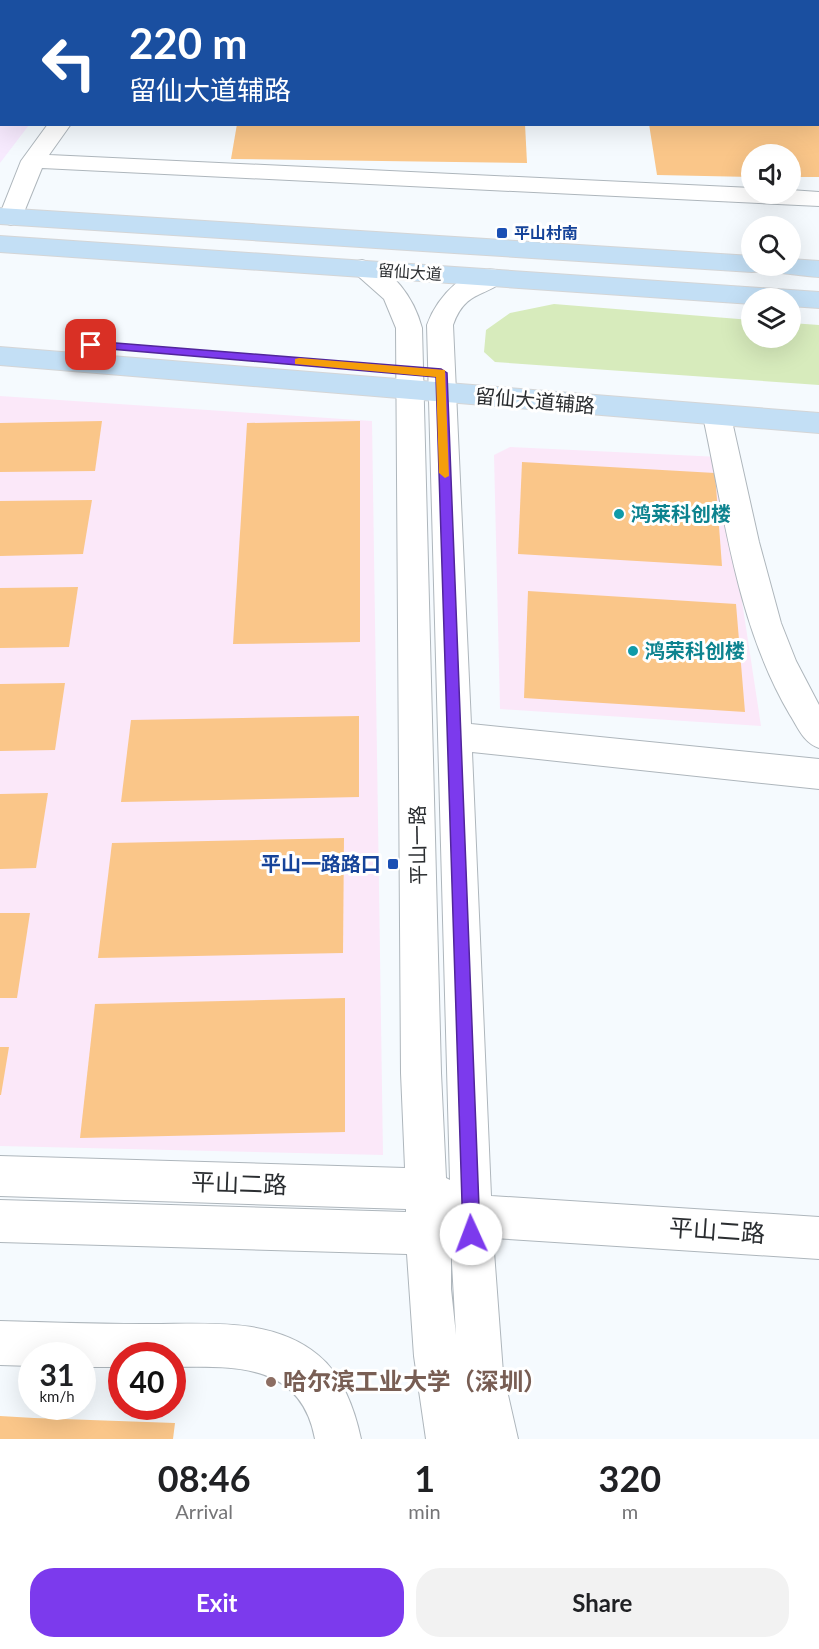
<!DOCTYPE html>
<meta charset="utf-8">
<style>
body{margin:0;font-family:Lato,"Noto Sans SC",sans-serif;background:#f2f2f2;color:#202124;height:100vh;display:flex;flex-direction:column;font-size:22px;white-space:nowrap}
*{box-sizing:border-box;margin:0}
p{font-size:20px;color:#757577}
.icon{flex:none;width:33px;height:33px;fill:none;stroke:currentColor;stroke-width:2;stroke-linecap:round;stroke-linejoin:round}
.map{position:relative;height:1439px;overflow:hidden}
.panel{display:flex;flex-direction:column;background:#fff;flex:1}
.panel>*{flex:none}
.banner{position:absolute;left:0px;top:0px;width:819px;height:126px;box-shadow:0 6px 24px #0002;background:#1a4fa0;color:#fff;overflow:hidden}
.tools{position:absolute;left:741px;top:144px;display:grid;gap:12px}
.tools a{display:grid;place-items:center;width:60px;height:60px;border-radius:50%;background:#fff;box-shadow:0 6px 24px #0002;font-size:30px}
.speed{position:absolute;left:18px;top:1342px;display:flex;gap:12px;font-size:30px;font-weight:700;text-align:center}
.speed>*{display:grid;place-content:center;width:78px;height:78px;border-radius:50%;background:#fff;box-shadow:0 6px 24px #0002;line-height:1}
.speed small{font-size:15px;font-weight:400}
.speed .limit{border:9px solid #d22;background:#fff;color:#111}
.pin{position:absolute;display:grid;place-items:center;width:51px;height:51px;color:#fff;margin:-26px;border-radius:12px;box-shadow:0 3px 9px #0006}
.me{position:absolute;width:66px;margin:-33px;rotate:358deg;stroke-linejoin:round;filter:drop-shadow(0 0 4px #0008)}
.turn{display:flex;align-items:center;gap:21px;height:126px;padding:0 30px;font-size:27px}
.turn .icon{width:78px;height:78px;stroke-width:2.5}
.turn b{display:block;font-size:42px;line-height:51px}
.eta{display:flex;justify-content:space-evenly;align-items:center;height:102px;text-align:center}
.eta b{font-size:36px;font-weight:700;line-height:42px}
.button{display:flex;gap:12px;margin-top:auto;padding:12px 30px}
.button a{flex:1;height:69px;border-radius:24px;background:#7c3aed;color:#fff;font-size:24px;font-weight:700;line-height:69px;text-align:center}
.button a+a{background:#f2f2f2;color:#202124}
.map>svg:first-child{display:block}
.commercial{fill:#fbe8f9}
.industrial{fill:#f7eafe}
.green{fill:#d7ebbc}
.building{fill:#fac689}
.lines{fill:none;stroke-linecap:round;stroke-linejoin:round}
.minor-casing{stroke:#aeb6bc;stroke-width:2}
.major-casing{stroke:#d4d5d6;stroke-width:2}
.minor{fill:#fff;fill-rule:evenodd}
.major{fill:#c3dff5;fill-rule:evenodd}
.route{fill:#7c3aed;stroke:#51269a;stroke-width:1.5}
.slow{fill:#f59e0b}
.transit-dot{fill:#1a4fb4;stroke:#fff;stroke-width:2}
.culture-dot{fill:#0f9aa8;stroke:#fff;stroke-width:2}
.education-dot{fill:#8d6e63;stroke:#fff;stroke-width:2}
.labels{text-anchor:middle;stroke-width:6;stroke-linejoin:round;paint-order:stroke}
.far-transit-label{font-size:16px;font-weight:bold;fill:#164399;stroke:#fff;text-anchor:start}
.far-street-label{font-size:16px;fill:#2a2d30;stroke:#fff}
.street-label{font-size:20px;fill:#2a2d30;stroke:#fff}
.culture-label{font-size:20px;font-weight:bold;fill:#0d838f;stroke:#fff;text-anchor:start}
.transit-label{font-size:20px;font-weight:bold;fill:#164399;stroke:#fff;text-anchor:end}
.near-street-label{font-size:24px;fill:#2a2d30;stroke:#fff}
.near-education-label{font-size:24px;font-weight:bold;fill:#785e54;stroke:#fff;text-anchor:start}
</style>
<div class="map">
<svg width="819" height="1439" viewBox="0 0 819 1439">
<rect width="100%" height="100%" fill="#f5fafe"/>
<g class="commercial">
<polygon points="0,396 372,421 383,1155 0,1146"/>
<polygon points="510,447 720,457 761,726 500,709 494,455"/>
</g>
<polygon class="industrial" points="0,0 123,0 2,2 2,124 29,125 0,163"/>
<polygon class="green" points="554,304 751,320 752,338 790,338 791,323 819,325 819,385 495,362 484,352 486,330 510,313"/>
<g class="building">
<polygon points="237,124 525,124 527,163 231,159"/>
<polygon points="649,124 819,124 819,177 790,177 790,154 752,154 752,177 657,175"/>
<polygon points="102,421 95,471 0,472 0,423"/>
<polygon points="360,421 360,642 233,644 247,423"/>
<polygon points="522,462 715,473 722,566 518,554"/>
<polygon points="92,500 83,554 0,556 0,501"/>
<polygon points="78,587 69,647 0,648 0,588"/>
<polygon points="528,591 736,604 745,712 524,698"/>
<polygon points="65,683 55,750 0,751 0,684"/>
<polygon points="359,716 359,797 121,802 131,720"/>
<polygon points="48,793 36,868 0,869 0,794"/>
<polygon points="344,838 343,953 98,958 112,843"/>
<polygon points="0,913 30,913 17,998 0,998"/>
<polygon points="345,998 345,1132 80,1138 95,1004"/>
<polygon points="0,1047 9,1047 1,1095 0,1095"/>
<polygon points="0,1416 34,1418 175,1423 173,1439 0,1439"/>
</g>
<g class="lines">
<defs>
<g id="minor">
<polygon points="141,0 161,0 140,2"/>
<polygon points="48,124 71,124 49,155 752,188 752,194 790,194 790,190 819,192 819,206 42,168 20,222 11,225 2,222 0,214 21,161"/>
<path d="M362 260C393 268 414 298 422 328L441 1073 446 1178 450 1180 427 325C437 297 468 262 501 271L505 277C491 298 466 287 453 325L471 724 819 759V789L472 752 491 1196 819 1217V1259L493 1238 503 1373 518 1439H472L469 1423 472 1439H426L414 1356 407 1254 0 1242V1200L406 1212V1209L0 1196V1156L405 1168 401 1073 396 328 384 299 349 268 353 262ZM451 1245 456 1335 451 1289Z"/>
<path d="M718 411 728 414 732 421 759 542 781 623 796 661 819 705V748C803 742 799 729 790 715 738 627 725 520 704 421L708 414Z"/>
<path d="M0 1321C47 1322 94 1324 142 1324 199 1325 270 1315 318 1355 342 1374 355 1410 361 1439H315C301 1363 235 1366 172 1367V1356H122V1367H82V1356H32V1366L0 1365Z"/>
</g>
<g id="major">
<path d="M0 208 752 256V266H790V259L819 261V277C805 276 761 270 752 272L0 224Z"/>
<polygon points="0,236 819,292 819,308 790,306 790,298 752,298 752,304 0,252"/>
<polygon points="0,347 819,413 819,433 0,365"/>
</g>
</defs>
<use href="#minor" class="minor-casing"/>
<use href="#major" class="major-casing"/>
<use href="#minor" class="minor"/>
<use href="#major" class="major"/>
</g>
<polygon class="route" points="91,341 441,369 447,373 480,1234 478,1241 471,1243 465,1241 463,1234 436,377 87,347 87,342"/>
<polygon class="slow" points="299,358 445,370 449,476 445,478 439,473 436,377 295,364 295,359"/>
<g class="transit-dot">
<rect x="496" y="227" width="12" height="12" rx="3"/>
<rect x="387" y="858" width="12" height="12" rx="3"/>
</g>
<g class="culture-dot">
<circle cx="619" cy="514" r="6"/>
<circle cx="633" cy="651" r="6"/>
</g>
<circle class="education-dot" cx="271" cy="1382" r="6"/>
<g class="labels">
<g class="far-transit-label">
<text x="514" y="239">平山村南</text>
</g>
<g class="far-street-label">
<text transform="translate(410 272) rotate(4)" y="6">留仙大道</text>
</g>
<g class="street-label">
<text transform="translate(535 401) rotate(5)" y="7">留仙大道辅路</text>
<text transform="translate(418 845) rotate(-91)" y="7">平山一路</text>
</g>
<g class="culture-label">
<text x="631" y="521">鸿莱科创楼</text>
<text x="645" y="658">鸿荣科创楼</text>
</g>
<g class="transit-label">
<text x="381" y="871">平山一路路口</text>
</g>
<g class="near-street-label">
<text transform="translate(239 1184) rotate(2)" y="8">平山二路</text>
<text transform="translate(717 1231) rotate(4)" y="8">平山二路</text>
</g>
<g class="near-education-label">
<text x="283" y="1390">哈尔滨工业大学（深圳）</text>
</g>
</g>
</svg>
<div class="tools">
<a><svg class="icon" aria-label="sound" viewBox="0 0 24 24"><path d="M4 9h4l5-4v14l-5-4H4zM17 9q2 3 0 6"/></svg></a>
<a><svg class="icon" aria-label="search" viewBox="0 0 24 24"><circle cx="10" cy="10" r="6"/><path d="M15 15l6 6"/></svg></a>
<a><svg class="icon" aria-label="layers" viewBox="0 0 24 24"><path d="M12 4l9 5-9 5-9-5zM3 14l9 5 9-5"/></svg></a>
</div>
<div class="speed"><div>31<small>km/h</small></div><div class="limit">40</div></div>
<div class="pin" style="left:91px;top:345px;background:#d93025"><svg class="icon" aria-label="arrive" viewBox="0 0 24 24"><path d="M6 21V4h12l-3 4 3 4H6"/></svg></div>
<svg class="me" style="left:471px;top:1234px" viewBox="-20 -20 40 40"><circle r="19" fill="#fff"/><path d="M0-13L10 11 0 6-10 11z" fill="#7c3aed"/></svg>
<div class="banner">
<div class="turn"><svg class="icon" aria-label="left" viewBox="0 0 24 24"><path d="M17 20v-9H6M10 6l-5 5 5 5"/></svg><div><b>220 m</b>留仙大道辅路</div></div>
</div>
</div>
<section class="panel">
<div class="eta">
<div><b>08:46</b><p>Arrival</p></div>
<div><b>1</b><p>min</p></div>
<div><b>320</b><p>m</p></div>
</div>
<div class="button"><a>Exit</a><a>Share</a></div>
</section>
